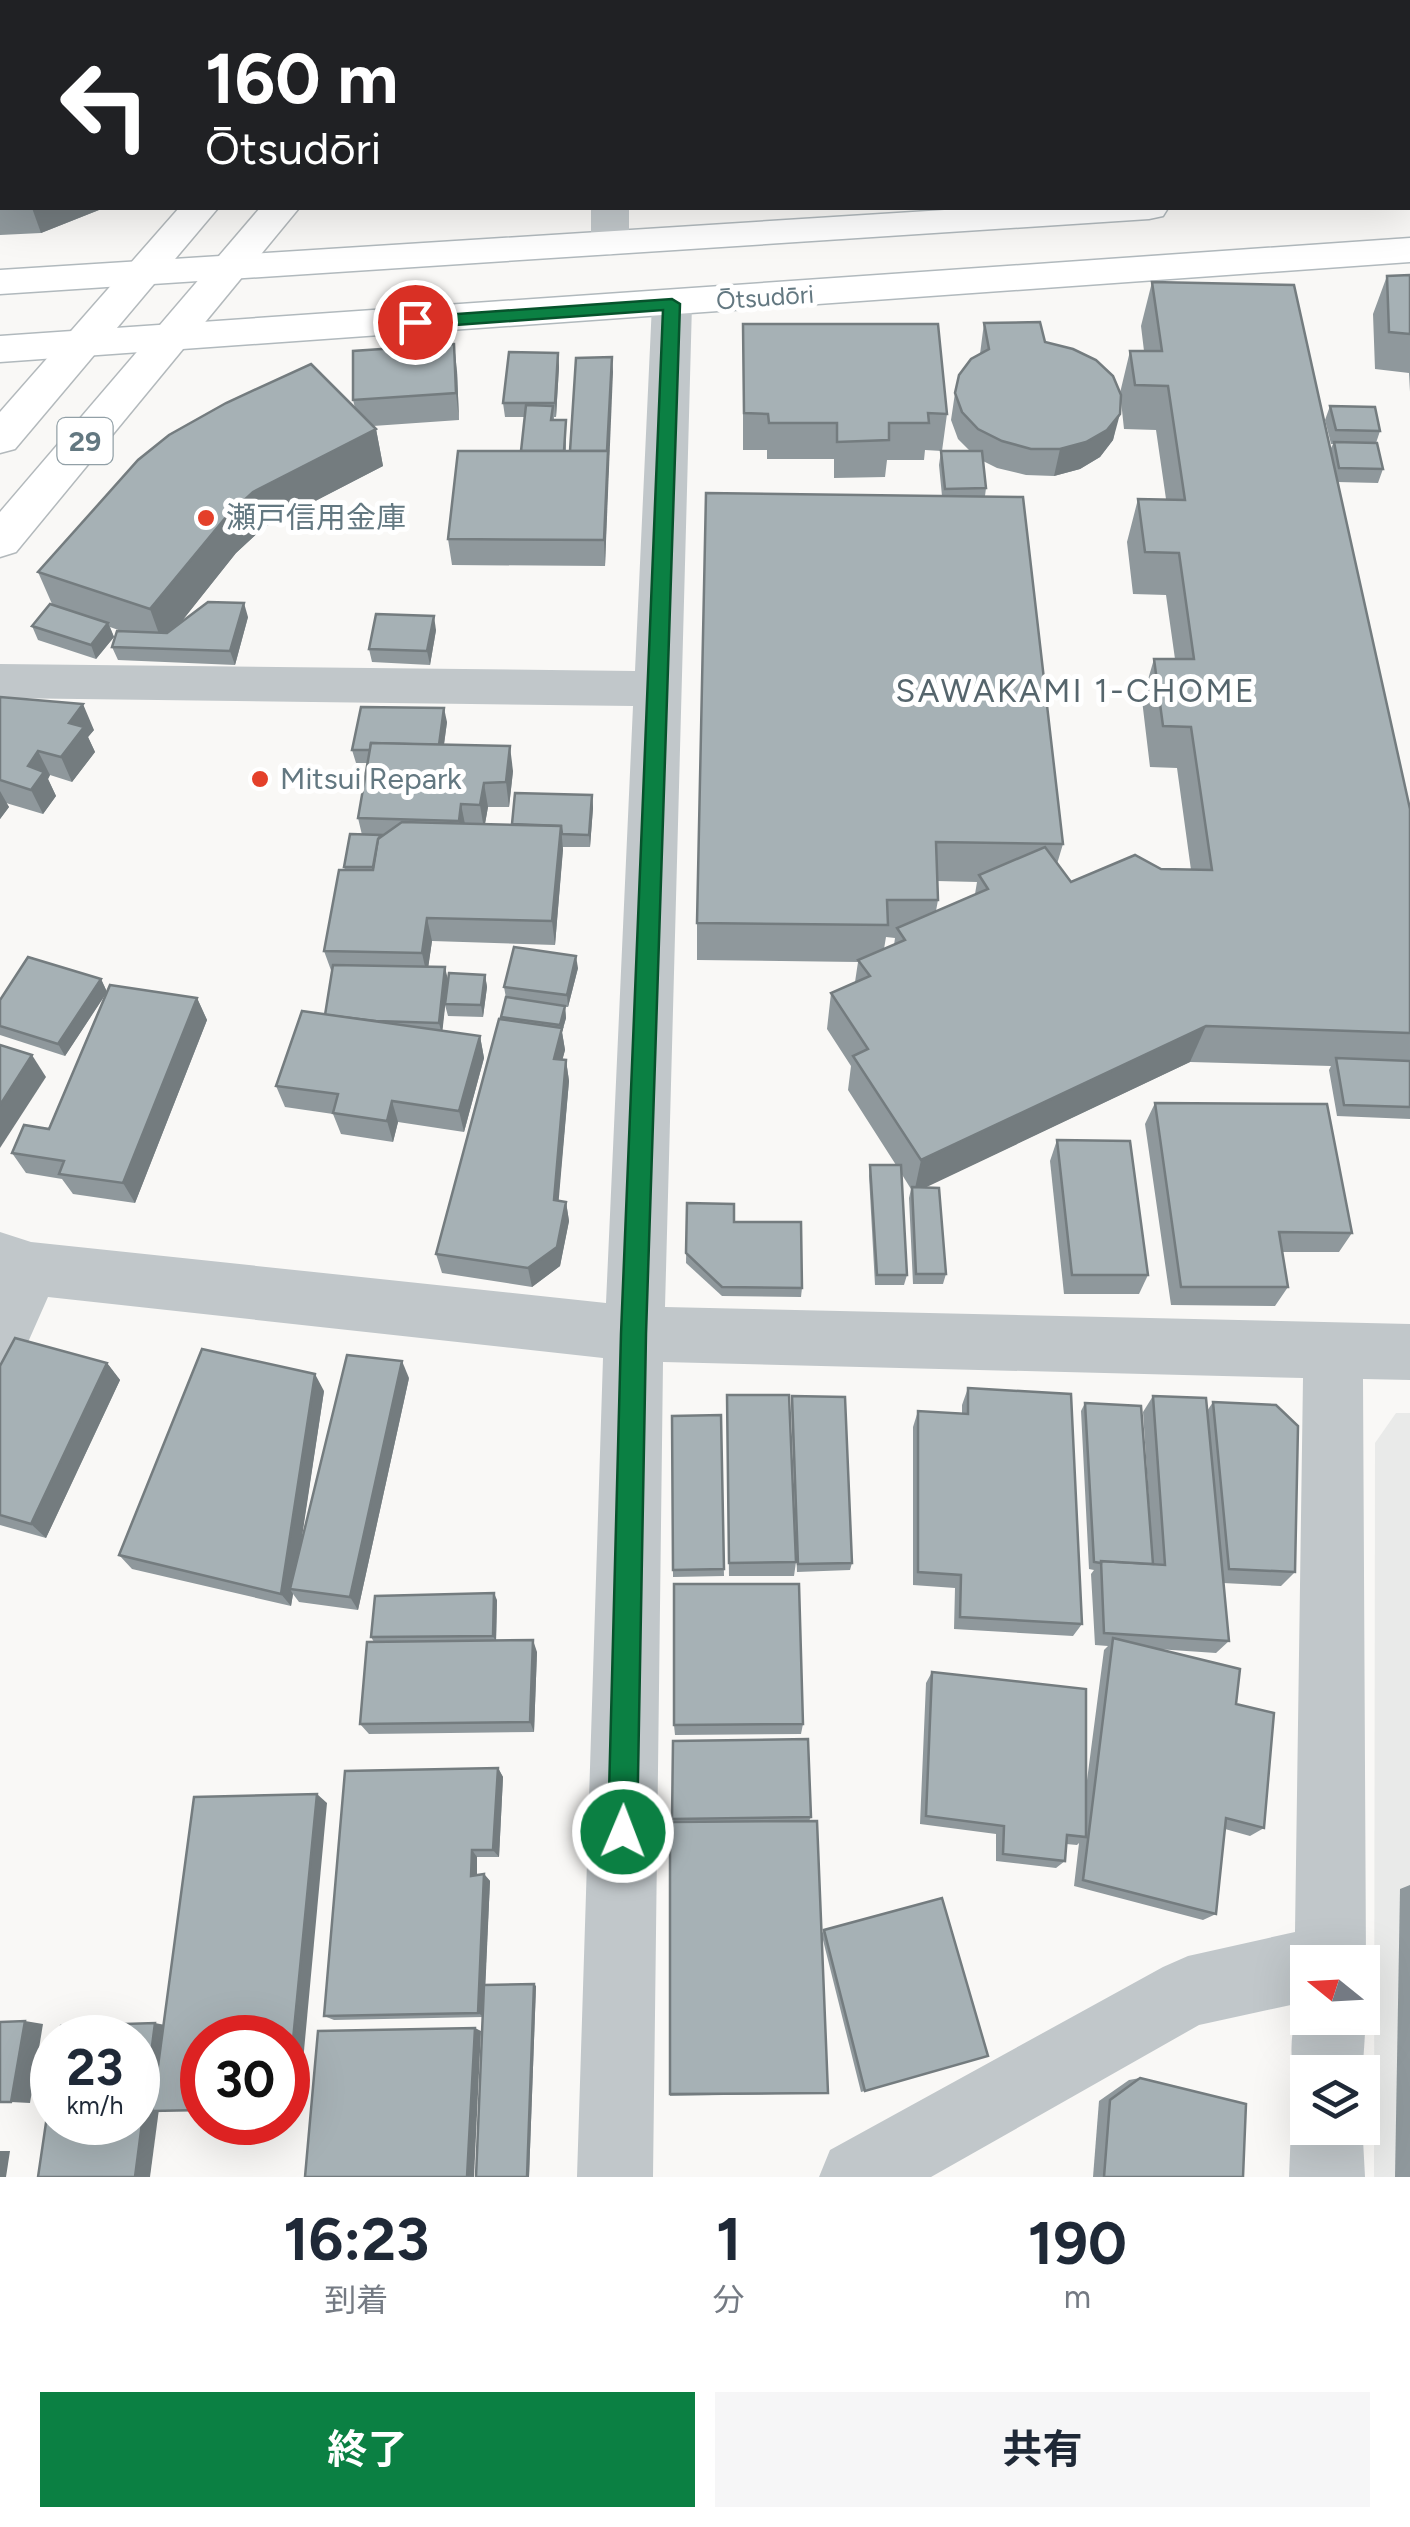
<!DOCTYPE html>
<html lang="ja">
<meta charset="utf-8">
<style>
body{margin:0;font-family:Figtree,"Noto Sans JP",sans-serif;background:#f6f6f7;color:#1f2937;height:100vh;display:flex;flex-direction:column;font-size:38px;white-space:nowrap}
*{box-sizing:border-box;margin:0}
p{font-size:32px;color:#747a83}
.icon{flex:none;width:55px;height:55px;fill:none;stroke:currentColor;stroke-width:2;stroke-linecap:round;stroke-linejoin:round}
.map{position:relative;height:2177px;overflow:hidden}
.sheet{display:flex;flex-direction:column;background:#fff;flex:1}
.sheet>*{flex:none}
.banner{position:absolute;left:0px;top:0px;width:1410px;height:210px;box-shadow:0 10px 40px #0002;background:#202124;color:#fff;overflow:hidden}
.needle{width:65px;rotate:288deg}
.buttons{position:absolute;left:1290px;top:1945px;display:grid;gap:20px}
.buttons a{display:grid;place-items:center;width:90px;height:90px;border-radius:0px;background:#fff;box-shadow:0 10px 40px #0002;font-size:50px}
.speed{position:absolute;left:30px;top:2015px;display:flex;gap:20px;font-size:50px;font-weight:700;text-align:center}
.speed>*{display:grid;place-content:center;width:130px;height:130px;border-radius:50%;background:#fff;box-shadow:0 10px 40px #0002;line-height:1}
.speed small{font-size:25px;font-weight:400}
.speed .limit{border:15px solid #d22;background:#fff;color:#111}
.pin{position:absolute;display:grid;place-items:center;width:85px;height:85px;color:#fff;margin:-42px;border:5px solid #fff;border-radius:50%;box-shadow:0 2px 10px #0007}
.me{position:absolute;width:110px;margin:-55px;rotate:1deg;stroke-linejoin:round;filter:drop-shadow(0 0 8px #0008)}
.turn{display:flex;align-items:center;gap:35px;height:210px;padding:0 40px;font-size:45px}
.turn .icon{width:130px;height:130px;stroke-width:2.5}
.turn b{display:block;font-size:70px;line-height:85px}
.eta{display:flex;justify-content:space-evenly;align-items:center;height:170px;text-align:center}
.eta b{font-size:60px;font-weight:700;line-height:70px}
.action{display:flex;gap:20px;margin-top:auto;padding:20px 40px}
.action a{flex:1;height:115px;border-radius:0px;background:#0b8043;color:#fff;font-size:40px;font-weight:700;line-height:115px;text-align:center}
.action a+a{background:#f6f6f7;color:#1f2937}
.map>svg:first-child{display:block}
.built{fill:#e9eae9}
.lines{fill:none;stroke-linecap:round;stroke-linejoin:round}
.secondary-casing{stroke:#b1b9bd;stroke-width:3}
.primary-casing{stroke:#b3b9bc;stroke-width:3}
.street{fill:#c1c7ca;fill-rule:evenodd}
.secondary{fill:#fff;fill-rule:evenodd}
.primary{fill:#fff;fill-rule:evenodd}
.wall{fill:#8f989c;fill-rule:evenodd}
.shaded-wall{fill:#747c7f}
.building{fill:#a6b1b5;stroke:#747c7f;stroke-width:2.5}
.route{fill:#0b8043;stroke:#07532c;stroke-width:2.5}
.poi-dot{fill:#e4402a;stroke:#fff;stroke-width:4}
.labels{text-anchor:middle;stroke-width:10;stroke-linejoin:round;paint-order:stroke}
.far-street-label{font-size:25px;fill:#637881;stroke:#fff}
.shield{fill:#fff;stroke:#92a0a7;stroke-width:2.5}
.shield-label{font-size:28px;font-weight:bold;fill:#637881}
.poi-label{font-size:30px;fill:#637881;stroke:#fff;text-anchor:start}
.neighbourhood-label{font-size:32px;letter-spacing:2.5px;fill:#55656c;stroke:#fff}
</style>
<div class="map">
<svg width="1410" height="2177" viewBox="0 0 1410 2177">
<rect width="100%" height="100%" fill="#f9f8f6"/>
<polygon class="built" points="1396,1413 1410,1413 1410,2177 1374,2177 1375,1443"/>
<g class="lines">
<defs>
<g id="secondary">
<rect x="1408" y="180" width="2" height="22"/>
<polygon points="976,208 1168,208 1163,216 1149,219 0,294 0,270"/>
<polygon points="1410,238 1410,262 0,362 0,336"/>
</g>
<g id="primary">
<polygon points="179,208 218,208 15,449 0,453 0,412"/>
<polygon points="260,208 299,208 16,552 0,557 0,512"/>
</g>
</defs>
<use href="#secondary" class="secondary-casing"/>
<use href="#primary" class="primary-casing"/>
<g class="street">
<polygon points="143,0 177,0 178,2 144,2"/>
<polygon points="591,208 629,208 629,243 624,251 610,255 596,251 591,243"/>
<path d="M672 291 686 295 692 304 665 1307 1410 1324V1380L1363 1379 1366 1962 1362 1970V1962H1308V2018H1362V2009L1366 2018 1362 2080V2072H1308V2128H1362V2121L1365 2177H1289L1291 2128 1302 2102 1307 2100C1286 2077 1289 2030 1300 2003L1199 2025 931 2177H819L830 2150 1163 1967 1188 1956 1295 1932 1303 1378 663 1362 653 2177H577L603 1358 48 1297 21 1358 0 1366V1232L31 1242 606 1303 633 706 0 698V664L635 671 652 304 658 295Z"/>
</g>
<use href="#secondary" class="secondary"/>
<use href="#primary" class="primary"/>
</g>
<g class="wall">
<polygon points="0,0 2,2 2,28 0,27"/>
<polygon points="237,0 311,0 309,2 238,2"/>
<polygon points="638,0 752,0 752,2 637,2"/>
<polygon points="850,0 941,0 940,2 849,2"/>
<polygon points="1408,83 1410,84 1410,143 1408,143"/>
<polygon points="0,167 2,171 2,208 104,208 41,233 0,235"/>
<polygon points="1410,275 1410,392 1409,373 1375,369 1373,314 1387,276"/>
<path d="M1152 282 1330 450 1333 444H1331L1325 420 1330 406 1380 431 1376 443 1383 469 1378 483 1337 482 1410 809V1119L1337 1116 1329 1070 1331 1066 1190 1062 925 1187 946 1274 943 1284H913L909 1198 911 1189 901 1173 907 1275 904 1285H875L869 1176 870 1165H896L848 1090 851 1066 827 1029 831 993 855 982 858 962 697 960V923L942 496 939 465 941 451H970L958 439 951 420 955 393 980 354 984 323 1045 342 1120 393 1130 351H1144L1141 326ZM1121 401 1124 429 1156 430 1166 499H1138L1127 542 1133 594 1166 595 1175 659H1154L1142 700 1150 767 1177 768 1191 870 1161 869 1071 882 1057 864 1063 844 985 496 986 488 983 461 997 468 1026 475 1054 476 1080 469 1100 457 1113 440ZM937 881 977 882 975 894 936 911 938 900ZM886 937 895 938 894 945 884 949Z"/>
<polygon points="743,324 947,414 942,451 925,450 924,460 887,460 885,477 834,478 834,459 767,459 767,450 743,450"/>
<polygon points="558,353 559,367 556,417 554,417 554,420 566,420 566,451 570,451 612,357 605,566 452,565 448,539 521,451 525,417 505,417 503,403"/>
<polygon points="457,371 459,420 373,426 376,429 383,466 263,528 236,553 180,623 248,617 235,665 118,660 112,647 124,632 110,627 114,637 96,659 38,640 32,626 52,604 38,572 355,408 353,400"/>
<polygon points="436,630 430,665 372,662 369,649"/>
<polygon points="0,697 94,730 88,737 95,752 72,782 50,775 48,779 56,796 43,814 6,803 9,807 0,819"/>
<polygon points="447,722 444,745 513,771 509,807 488,807 485,824 512,824 592,795 593,808 590,847 563,847 555,945 432,941 428,967 448,980 485,975 487,987 483,1017 448,1016 445,1005 442,1030 480,1036 484,1058 464,1132 398,1122 393,1142 341,1134 333,1114 285,1107 276,1086 325,1015 332,973 324,951 345,870 344,867 362,835 358,818 368,763 356,763 352,750"/>
<polygon points="578,968 568,1007 565,1007 566,1018 562,1032 565,1050 562,1060 566,1060 569,1081 558,1201 566,1202 569,1221 560,1266 532,1287 442,1273 436,1254 501,1020 506,998 504,987"/>
<polygon points="101,979 107,992 65,1056 0,1035 0,1000"/>
<polygon points="197,998 207,1020 135,1203 73,1194 62,1179 26,1173 12,1153 49,1129"/>
<polygon points="1155,1103 1352,1233 1339,1252 1282,1252 1288,1287 1275,1306 1171,1305 1145,1124"/>
<polygon points="1057,1140 1148,1275 1139,1294 1064,1294 1050,1161"/>
<polygon points="687,1203 734,1222 802,1288 801,1297 722,1296 686,1263"/>
<polygon points="107,1363 120,1380 46,1538 0,1525 0,1366"/>
<polygon points="409,1378 358,1610 299,1602 293,1594 291,1606 132,1569 119,1555 324,1391 300,1547"/>
<polygon points="968,1388 1082,1624 1073,1636 954,1629 955,1588 913,1585 913,1427 918,1411 962,1413 962,1405"/>
<polygon points="792,1396 852,1563 850,1570 797,1572 791,1405"/>
<polygon points="1153,1396 1207,1411 1213,1402 1295,1572 1281,1586 1223,1583 1229,1641 1216,1653 1157,1649 1236,1704 1264,1828 1250,1836 1225,1829 1216,1914 1203,1920 1074,1886 1079,1843 1077,1845 1066,1844 1065,1861 1056,1868 996,1861 996,1834 920,1824 926,1683 932,1672 1086,1788 1104,1650 1108,1646 1095,1645 1091,1574 1094,1570 1089,1569 1081,1411 1085,1403 1153,1564 1143,1412"/>
<polygon points="727,1412 796,1562 794,1576 729,1576"/>
<polygon points="721,1415 724,1576 673,1577 672,1416"/>
<polygon points="497,1600 496,1640 537,1652 534,1732 369,1734 360,1724 374,1642 371,1637"/>
<polygon points="803,1724 801,1734 675,1735 674,1725"/>
<polygon points="673,1741 811,1817 809,1821 821,1935 824,1930 988,2056 861,2092 822,1936 828,2093 670,2096"/>
<polygon points="498,1768 503,1777 499,1857 477,1857 477,1875 484,1874 490,1881 485,1984 536,1986 529,2177 476,2177 483,2017 334,2020 324,2016"/>
<polygon points="1410,1885 1410,2177 1395,2177 1400,1889"/>
<polygon points="1140,2078 1243,2177 1093,2177 1099,2101 1129,2080"/>
</g>
<g class="shaded-wall">
<polygon points="296,0 311,0 309,2 294,2"/>
<polygon points="613,0 634,0 634,2 611,2"/>
<polygon points="2,71 2,135 0,137 0,73"/>
<polygon points="32,208 104,208 41,233"/>
<polygon points="454,344 457,371 459,420 456,393"/>
<polygon points="558,353 559,367 556,417 555,403"/>
<polygon points="612,357 613,372 605,566 604,540"/>
<polygon points="1120,414 1113,440 1100,457 1080,469 1054,476 1060,449"/>
<polygon points="376,429 383,466 263,528 236,553 163,645 150,609 226,517 253,492"/>
<polygon points="244,603 248,617 235,665 230,651"/>
<polygon points="434,616 436,630 430,665 427,651"/>
<polygon points="108,623 114,637 96,659 91,645"/>
<polygon points="83,704 94,730 88,737 95,752 72,782 61,757 69,723"/>
<polygon points="444,708 447,722 441,765 439,751"/>
<polygon points="510,746 513,771 509,807 506,782"/>
<polygon points="38,751 50,775 48,779 56,796 43,814 31,790 28,766"/>
<polygon points="484,783 488,807 484,829 480,805"/>
<polygon points="0,791 9,807 0,819"/>
<polygon points="592,795 593,808 590,847 589,835"/>
<polygon points="461,804 466,829 464,845 459,821"/>
<polygon points="561,826 563,850 555,945 552,921"/>
<polygon points="427,918 432,941 427,976 422,953"/>
<polygon points="576,956 578,968 568,1007 567,995"/>
<polygon points="445,967 448,980 442,1035 439,1023"/>
<polygon points="485,975 487,987 483,1017 481,1005"/>
<polygon points="101,979 107,992 65,1056 58,1044"/>
<polygon points="197,998 207,1020 135,1203 123,1183"/>
<polygon points="565,1006 566,1018 562,1032 565,1050 557,1081 554,1059 561,1033 560,1025"/>
<polygon points="1206,1026 1190,1062 914,1193 921,1160"/>
<polygon points="480,1036 484,1058 464,1132 459,1111"/>
<polygon points="32,1055 46,1077 0,1148 0,1105"/>
<polygon points="566,1060 569,1081 557,1220 554,1200"/>
<polygon points="392,1101 398,1122 393,1142 387,1121"/>
<polygon points="566,1202 569,1221 560,1266 532,1287 528,1268"/>
<polygon points="402,1361 409,1378 358,1610 350,1597"/>
<polygon points="107,1363 120,1380 46,1538 31,1524"/>
<polygon points="315,1374 324,1391 294,1590 290,1589 293,1594 291,1606 281,1594"/>
<polygon points="494,1593 497,1600 496,1642 493,1636"/>
<polygon points="533,1640 537,1652 534,1732 530,1722"/>
<polygon points="498,1768 503,1777 499,1857 493,1850"/>
<polygon points="317,1794 327,1803 301,2083 289,2081"/>
<polygon points="472,1850 477,1857 477,1883 471,1876"/>
<polygon points="484,1874 490,1881 484,2017 478,2013"/>
<polygon points="534,1984 536,1986 529,2177 527,2177"/>
<polygon points="25,2021 43,2024 30,2103 11,2102"/>
<polygon points="155,2023 170,2026 150,2177 135,2177"/>
<polygon points="475,2028 481,2031 474,2177 467,2177"/>
<polygon points="0,2151 10,2151 6,2177 0,2177"/>
</g>
<g class="building">
<polygon points="0,0 30,0 28,2 2,2 2,14 0,13"/>
<polygon points="41,0 125,0 133,2 38,2"/>
<polygon points="272,0 296,0 294,2"/>
<polygon points="517,0 613,0 611,2 515,2"/>
<polygon points="638,0 708,0 708,2 637,2"/>
<rect x="798" y="0" width="46" height="2"/>
<polygon points="1012,0 1062,0 1068,1 1068,2 1012,2"/>
<polygon points="0,33 2,33 2,71 0,73"/>
<polygon points="0,82 2,82 2,99 0,102"/>
<polygon points="1408,83 1410,84 1410,129 1408,129"/>
<rect x="0" y="171" width="2" height="36"/>
<polygon points="1410,275 1410,334 1389,332 1387,276"/>
<polygon points="1152,282 1294,285 1410,809 1410,1033 1206,1026 921,1160 853,1056 868,1049 831,993 870,976 858,960 905,940 897,928 988,889 979,875 1045,847 1071,882 1135,855 1161,869 1212,870 1191,727 1163,726 1154,659 1194,659 1179,553 1145,552 1138,499 1185,500 1168,386 1135,385 1130,351 1162,351"/>
<polygon points="1040,322 1045,342 1073,349 1096,360 1113,376 1121,395 1120,414 1107,430 1086,442 1060,449 1031,449 1002,441 978,429 962,412 955,393 959,375 971,359 989,349 984,323"/>
<polygon points="743,324 938,324 947,414 928,413 929,423 889,423 889,440 837,442 837,423 769,423 768,414 744,413"/>
<polygon points="454,344 456,393 353,400 353,351"/>
<polygon points="509,352 558,353 555,403 503,403"/>
<polygon points="612,357 607,451 570,451 576,358"/>
<polygon points="311,364 376,429 253,492 226,517 150,609 38,572 138,460 169,435 226,403"/>
<polygon points="526,405 553,406 551,420 566,420 564,451 521,451"/>
<polygon points="1330,406 1375,407 1380,431 1336,430"/>
<polygon points="1334,442 1377,443 1383,469 1339,468"/>
<polygon points="458,451 608,451 604,540 448,539"/>
<polygon points="941,451 982,451 986,488 945,489"/>
<polygon points="706,493 1023,497 1063,844 936,842 938,900 887,900 888,925 697,923"/>
<polygon points="208,602 244,603 230,651 112,647 117,631 167,633"/>
<polygon points="50,604 108,623 91,645 32,626"/>
<polygon points="376,614 434,616 427,651 369,649"/>
<polygon points="0,697 83,704 69,723 84,727 61,757 38,751 28,766 44,772 31,790 0,780"/>
<polygon points="361,707 444,708 439,745 371,743 370,750 352,750"/>
<polygon points="371,743 510,746 506,782 484,783 480,805 461,804 459,821 358,818"/>
<polygon points="515,793 592,795 589,835 562,834 561,826 512,824"/>
<polygon points="402,822 561,826 552,921 427,918 422,953 324,951 339,870 373,870 378,839"/>
<polygon points="350,834 381,835 378,839 373,867 344,867"/>
<polygon points="514,947 576,956 567,995 504,987"/>
<polygon points="28,957 101,979 58,1044 0,1026 0,1000"/>
<polygon points="333,965 445,967 439,1023 376,1021 325,1015"/>
<polygon points="449,973 485,975 481,1005 445,1004"/>
<polygon points="110,985 197,998 123,1183 59,1174 64,1161 12,1153 24,1125 49,1129"/>
<polygon points="506,997 565,1006 560,1025 501,1017"/>
<polygon points="302,1011 480,1036 459,1111 392,1101 387,1121 333,1113 338,1094 276,1086"/>
<polygon points="499,1019 562,1028 554,1059 566,1060 554,1200 566,1202 557,1247 528,1268 436,1254"/>
<polygon points="0,1045 32,1055 0,1105"/>
<polygon points="1336,1058 1410,1061 1410,1107 1344,1105"/>
<polygon points="1155,1103 1327,1104 1352,1233 1279,1232 1288,1287 1181,1287"/>
<polygon points="1057,1140 1130,1141 1148,1275 1072,1275"/>
<polygon points="870,1165 901,1165 907,1275 877,1275"/>
<polygon points="912,1187 939,1188 946,1274 916,1274"/>
<polygon points="687,1203 734,1204 734,1222 801,1222 802,1288 722,1287 686,1253"/>
<polygon points="15,1338 107,1363 31,1524 0,1515 0,1366"/>
<polygon points="202,1349 315,1374 281,1594 119,1555"/>
<polygon points="347,1355 402,1361 350,1597 290,1589"/>
<polygon points="968,1388 1071,1394 1082,1624 960,1617 961,1575 918,1572 918,1411 968,1414"/>
<polygon points="727,1395 789,1395 796,1562 729,1563"/>
<polygon points="792,1396 845,1397 852,1563 798,1564"/>
<polygon points="1153,1396 1206,1398 1229,1641 1104,1633 1101,1561 1165,1565"/>
<polygon points="1213,1402 1276,1405 1298,1426 1295,1572 1229,1569"/>
<polygon points="1085,1403 1141,1406 1153,1564 1101,1561 1101,1563 1094,1562"/>
<polygon points="721,1415 724,1569 673,1570 672,1416"/>
<polygon points="674,1584 799,1584 803,1724 674,1725"/>
<polygon points="494,1593 493,1636 371,1637 375,1596"/>
<polygon points="1113,1638 1240,1669 1236,1704 1274,1713 1264,1828 1226,1818 1216,1914 1083,1880"/>
<polygon points="533,1640 530,1722 360,1724 367,1642"/>
<polygon points="932,1672 1086,1689 1086,1837 1067,1835 1065,1861 1003,1854 1004,1826 926,1816"/>
<polygon points="808,1739 811,1817 672,1819 673,1741"/>
<polygon points="498,1768 493,1850 472,1850 471,1876 484,1874 478,2013 324,2016 345,1771"/>
<polygon points="317,1794 289,2081 288,2081 288,2038 202,2038 202,2110 152,2111 194,1797"/>
<polygon points="817,1821 828,2093 670,2094 670,1822"/>
<polygon points="942,1898 988,2056 865,2091 824,1930"/>
<polygon points="534,1984 527,2177 476,2177 484,1985"/>
<polygon points="25,2021 11,2102 0,2102 0,2022"/>
<polygon points="155,2023 135,2177 38,2177 52,2082 52,2122 138,2122 138,2038 59,2038 61,2026"/>
<polygon points="475,2028 467,2177 305,2177 318,2031"/>
<polygon points="1140,2078 1246,2104 1243,2177 1104,2177 1110,2100"/>
</g>
<polygon class="route" points="672,299 680,304 646,1334 637,1832 633,1842 623,1846 613,1842 608,1832 621,1334 663,310 415,328 407,322 415,317"/>
<g class="poi-dot">
<circle cx="206" cy="518" r="10"/>
<circle cx="260" cy="779" r="10"/>
</g>
<g class="labels">
<g class="far-street-label">
<text transform="translate(765 297) rotate(-4)" y="9">Ōtsudōri</text>
</g>
<rect class="shield" x="57.5" y="418" width="55" height="46" rx="8"/>
<g class="shield-label">
<text x="85" y="451">29</text>
</g>
<g class="poi-label">
<text x="226" y="528">瀬戸信用金庫</text>
<text x="280" y="789">Mitsui Repark</text>
</g>
<g class="neighbourhood-label">
<text x="1076" y="702">SAWAKAMI 1-CHOME</text>
</g>
</g>
</svg>
<div class="buttons">
<a><svg class="needle" viewBox="-14 -14 28 28"><path d="M0-13l5 13h-10z" fill="#e53935"/><path d="M0 13l5-13h-10z" fill="#747a83"/></svg></a>
<a><svg class="icon" aria-label="layers" viewBox="0 0 24 24"><path d="M12 4l9 5-9 5-9-5zM3 14l9 5 9-5"/></svg></a>
</div>
<div class="speed"><div>23<small>km/h</small></div><div class="limit">30</div></div>
<div class="pin" style="left:415px;top:322px;background:#d93025"><svg class="icon" aria-label="arrive" viewBox="0 0 24 24"><path d="M6 21V4h12l-3 4 3 4H6"/></svg></div>
<svg class="me" style="left:623px;top:1832px" viewBox="-20 -20 40 40"><circle r="17" fill="#0b8043" stroke="#fff" stroke-width="3"/><path d="M0-11L8 9 0 5-8 9z" fill="#fff"/></svg>
<div class="banner">
<div class="turn"><svg class="icon" aria-label="left" viewBox="0 0 24 24"><path d="M17 20v-9H6M10 6l-5 5 5 5"/></svg><div><b>160 m</b>Ōtsudōri</div></div>
</div>
</div>
<section class="sheet">
<div class="eta">
<div><b>16:23</b><p>到着</p></div>
<div><b>1</b><p>分</p></div>
<div><b>190</b><p>m</p></div>
</div>
<div class="action"><a>終了</a><a>共有</a></div>
</section>
